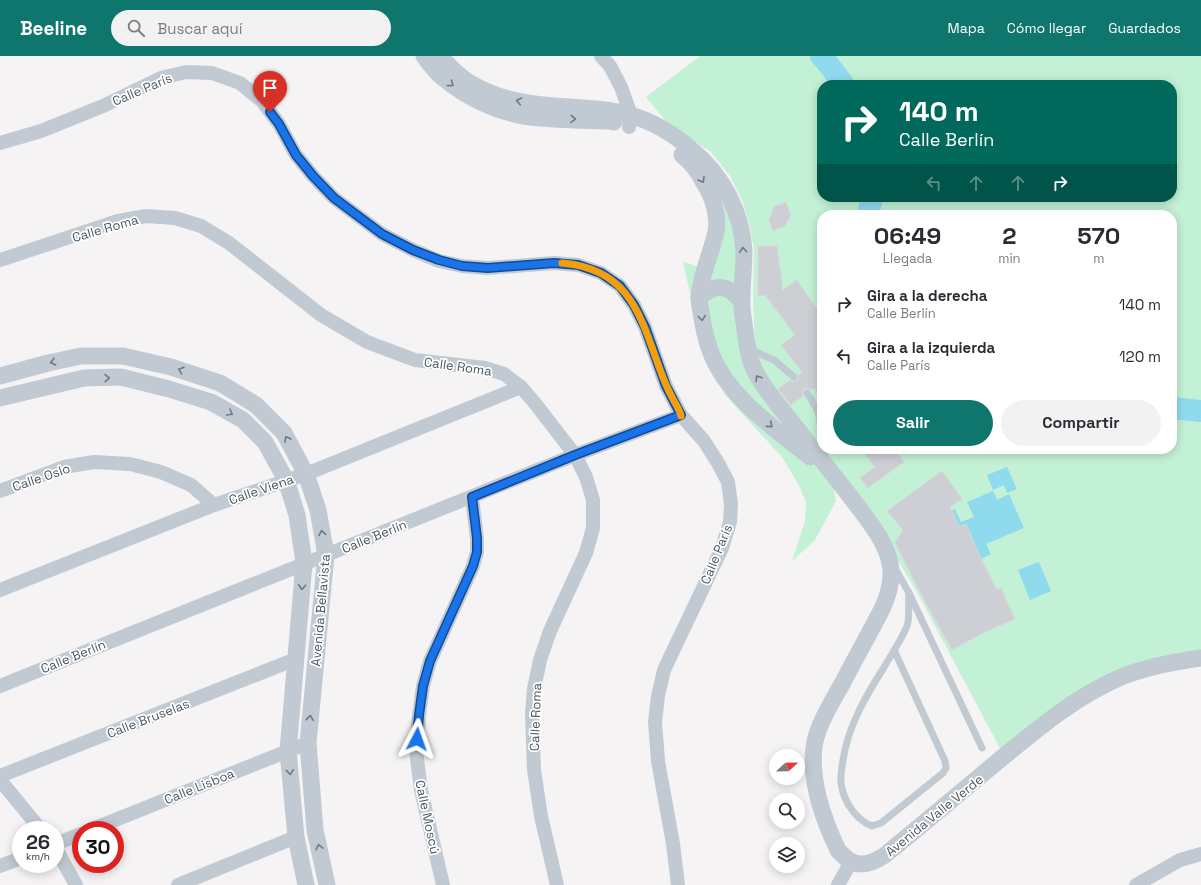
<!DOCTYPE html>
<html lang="es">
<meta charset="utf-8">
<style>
body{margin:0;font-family:"Space Grotesk",sans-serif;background:#f2f2f3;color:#2b2b33;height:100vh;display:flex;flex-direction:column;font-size:15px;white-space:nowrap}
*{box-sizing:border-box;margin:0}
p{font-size:13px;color:#7c7c81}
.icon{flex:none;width:22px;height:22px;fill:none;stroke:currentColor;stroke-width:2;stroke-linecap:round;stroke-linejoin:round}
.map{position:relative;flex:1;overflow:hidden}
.panel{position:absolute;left:817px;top:154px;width:360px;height:244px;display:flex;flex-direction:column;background:#fff;border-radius:16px;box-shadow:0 2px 10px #0003}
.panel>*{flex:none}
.guide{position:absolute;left:817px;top:24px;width:360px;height:122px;border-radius:16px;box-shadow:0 2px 10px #0003;background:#00695c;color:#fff;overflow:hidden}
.needle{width:26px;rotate:68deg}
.tools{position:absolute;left:769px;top:693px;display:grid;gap:8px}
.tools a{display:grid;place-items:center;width:36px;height:36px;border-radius:50%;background:#fff;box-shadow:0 2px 10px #0003;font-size:20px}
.speed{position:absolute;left:12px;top:765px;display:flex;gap:8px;font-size:20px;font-weight:700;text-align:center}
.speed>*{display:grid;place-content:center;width:52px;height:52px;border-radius:50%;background:#fff;box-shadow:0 2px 10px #0003;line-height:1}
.speed small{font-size:10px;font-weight:400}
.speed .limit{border:6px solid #d22;background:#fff;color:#111}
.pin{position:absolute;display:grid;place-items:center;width:34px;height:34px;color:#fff;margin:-41px -17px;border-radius:50% 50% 50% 0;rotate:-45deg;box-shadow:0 0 4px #0007}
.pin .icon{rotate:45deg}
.me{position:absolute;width:44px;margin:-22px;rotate:4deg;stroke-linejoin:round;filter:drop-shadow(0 0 3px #0008)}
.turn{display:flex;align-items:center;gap:14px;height:84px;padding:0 16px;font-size:18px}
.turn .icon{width:52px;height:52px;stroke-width:2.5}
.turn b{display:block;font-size:28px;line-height:34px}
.lanes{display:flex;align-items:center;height:38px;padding:0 16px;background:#0003;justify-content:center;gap:20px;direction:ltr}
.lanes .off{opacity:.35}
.eta{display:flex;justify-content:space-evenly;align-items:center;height:68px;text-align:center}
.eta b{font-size:24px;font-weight:700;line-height:28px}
.primary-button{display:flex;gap:8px;margin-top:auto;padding:8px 16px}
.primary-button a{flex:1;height:46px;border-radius:24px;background:#0f766e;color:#fff;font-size:16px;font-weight:700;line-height:46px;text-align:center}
.primary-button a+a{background:#f2f2f3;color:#2b2b33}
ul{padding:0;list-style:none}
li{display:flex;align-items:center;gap:12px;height:52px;padding:0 16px}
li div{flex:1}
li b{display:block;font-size:15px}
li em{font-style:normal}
header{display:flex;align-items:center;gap:24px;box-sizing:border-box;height:56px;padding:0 20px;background:#0f766e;color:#fff}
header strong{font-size:19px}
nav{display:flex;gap:22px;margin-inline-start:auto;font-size:14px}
.search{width:280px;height:36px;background:#f2f2f3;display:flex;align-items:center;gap:10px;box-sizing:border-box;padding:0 14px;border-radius:22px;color:#7c7c81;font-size:15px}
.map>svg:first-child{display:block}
.green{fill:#c3f1d5;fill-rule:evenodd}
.water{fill:#90daee}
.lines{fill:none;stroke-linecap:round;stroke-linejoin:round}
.river{stroke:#90daee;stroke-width:22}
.building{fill:#cdcfd5;stroke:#d7d9de}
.service{stroke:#c1cad2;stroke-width:7}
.minor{stroke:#c1cad2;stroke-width:14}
.tertiary{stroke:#c1cad2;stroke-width:17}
.oneway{stroke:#6e7983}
.route-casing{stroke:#114b97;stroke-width:10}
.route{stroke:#1a73e8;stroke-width:7}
.slow{stroke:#f59e0b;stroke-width:7}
.labels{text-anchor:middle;stroke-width:3.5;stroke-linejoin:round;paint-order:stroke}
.street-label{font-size:13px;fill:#4a5661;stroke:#fff}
</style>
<header>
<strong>Beeline</strong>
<div class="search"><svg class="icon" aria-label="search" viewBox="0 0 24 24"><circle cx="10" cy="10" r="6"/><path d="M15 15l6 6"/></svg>Buscar aquí</div>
<nav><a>Mapa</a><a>Cómo llegar</a><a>Guardados</a></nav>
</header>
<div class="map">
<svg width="1201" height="829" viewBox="0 0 1201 829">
<rect width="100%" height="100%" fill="#f5f3f3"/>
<g class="green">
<path d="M700 0H1201V595L1143 609 1003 698 918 538 892 494 772 330 761 311 755 285 753 244 754 194 750 170 742 144 730 120 711 96 677 74 664 63 646 41ZM822 29H1172V141H822ZM822 159H1172V393H822Z"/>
<polygon points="702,104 730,145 742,223 722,237 740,248 745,294 831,421 836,445 815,484 792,505 805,465 806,447 799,429 782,401 726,340 707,307 696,276 690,237 683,206 709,214 719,182"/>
</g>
<g class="water">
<polygon points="1007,411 1017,433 1007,437 1004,429 993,434 987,419"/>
<polygon points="993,435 997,444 1009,438 1024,472 986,488 991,498 981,503 966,468 959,471 951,454 955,453 961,466 974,461 967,446"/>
<polygon points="1039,506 1051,535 1030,544 1018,514"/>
</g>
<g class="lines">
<g class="river">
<polyline points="821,0 829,9 844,29"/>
<polyline points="868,159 872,141"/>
<polyline points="1172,352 1201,355"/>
</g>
</g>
<g class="building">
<polygon points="786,146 791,159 785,170 773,175 769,164 774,151"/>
<polygon points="758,190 777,190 783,234 797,224 822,260 822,343 814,332 811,334 806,332 802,335 803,340 791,349 778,333 790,324 793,326 798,324 799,322 798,319 802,316 781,289 795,279 765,239 758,240"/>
<polygon points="861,393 894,393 904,406 868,432 860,422 875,411"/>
<polygon points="942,415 962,443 950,451 959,471 966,468 981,503 997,534 1001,532 1015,563 985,576 952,594 918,533 895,486 903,474 887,455"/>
</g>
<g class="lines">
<g class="service">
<polyline points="749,293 774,304 794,321"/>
<polyline points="807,337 818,355 821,372 822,400"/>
<polyline points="895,512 909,537 982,692"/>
<path d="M894 594 945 705 946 712 943 717 881 767 872 770C861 766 854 758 848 748 839 731 840 722 843 704 848 671 865 641 883 613 891 599 901 585 907 570 910 564 908 545 909 537"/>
</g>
<g class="minor">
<polyline points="601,0 610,10 621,31 631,59 629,71"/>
<polyline points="0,87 41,75 103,50 161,22 186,16 212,17 240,27 262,45 279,68 296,99 313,120 334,142 382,178 413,194 439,205 462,210 488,212 554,207 578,209 601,217 620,230 634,249 645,271 666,330 681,359 704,385 718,407 728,426 731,448 730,466 722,492 664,614 658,640 655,666 658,705 673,788 678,829"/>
<polyline points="0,204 118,165 146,160 175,162 201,170 229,187 321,259 367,286 415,304 485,312 504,318 521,331 534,346 575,399 586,421 593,444 593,472 586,497 550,575 540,604 534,633 532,658 534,714 541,760 557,829"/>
<polyline points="0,435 64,411 94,406 130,408 161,416 191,429 214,449"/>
<polyline points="0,534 214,449 306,418 521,331"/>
<polyline points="0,630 575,399 681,359"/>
<polyline points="0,720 296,603"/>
<polyline points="0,724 41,774"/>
<polyline points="90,774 308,687"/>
<polyline points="55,788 81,778"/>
<polyline points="55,791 76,829"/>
<polyline points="0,810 21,802"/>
<polyline points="178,829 296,781"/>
<polyline points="443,829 421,734 416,695 419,659 423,630 430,605 473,510 477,496 477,483 472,441"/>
<polyline points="838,829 851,806"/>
<polyline points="1136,829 1180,804 1201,798"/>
</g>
<g class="tertiary">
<path d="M424 0C429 7 435 15 442 21 466 41 498 57 530 61 556 64 583 64 610 65L614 66"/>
<path d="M440 0C449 10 458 20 470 27 494 42 526 48 554 50 579 52 605 52 630 59 652 65 675 79 692 94 722 119 742 156 744 195 744 211 742 227 742 243 741 253 744 264 745 275 747 289 749 305 756 317 766 336 781 352 794 369 815 395 835 421 856 448 870 467 889 489 891 514 892 528 888 540 882 553 869 578 855 603 842 628 832 646 820 665 815 685 808 720 823 763 838 794 840 797 843 799 846 802 859 813 873 807 885 799 923 768 960 737 997 706 1035 675 1073 642 1119 622 1145 611 1173 606 1201 602"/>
<path d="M682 99C691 106 699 117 704 127 713 141 719 160 716 176 711 198 701 218 699 241 699 246 700 251 701 256 703 270 706 284 711 297 728 341 774 372 810 401"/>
<path d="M699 242C715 227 728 228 741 245"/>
<polyline points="0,320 48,307 81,300 123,300 171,311 220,327 256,349 284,377 306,418 318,454 326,499 308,687 315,774 327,829"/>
<polyline points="0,342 84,322 121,321 169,333 211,346 243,364 265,386 286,424 297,459 304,507 288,695 296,781 306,829"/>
</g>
</g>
<defs><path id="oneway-chevron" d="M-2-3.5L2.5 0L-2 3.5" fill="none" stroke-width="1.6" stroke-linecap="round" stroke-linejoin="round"/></defs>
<g class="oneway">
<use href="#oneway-chevron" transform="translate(451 28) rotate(36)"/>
<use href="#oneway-chevron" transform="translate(519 45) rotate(-168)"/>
<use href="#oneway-chevron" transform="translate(573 63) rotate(3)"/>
<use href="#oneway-chevron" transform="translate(702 124) rotate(60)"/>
<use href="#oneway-chevron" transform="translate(743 194) rotate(-93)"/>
<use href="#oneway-chevron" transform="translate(702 262) rotate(82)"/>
<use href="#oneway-chevron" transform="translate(53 306) rotate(167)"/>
<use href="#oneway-chevron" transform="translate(181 314) rotate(-161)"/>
<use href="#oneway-chevron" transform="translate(107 322) rotate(-2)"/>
<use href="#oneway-chevron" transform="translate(758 322) rotate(-122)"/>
<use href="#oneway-chevron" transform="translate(230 357) rotate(30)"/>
<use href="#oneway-chevron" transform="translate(770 369) rotate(40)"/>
<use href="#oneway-chevron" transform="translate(287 383) rotate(-119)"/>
<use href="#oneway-chevron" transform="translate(322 477) rotate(-100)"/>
<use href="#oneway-chevron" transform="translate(302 531) rotate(95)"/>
<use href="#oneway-chevron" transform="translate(310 662) rotate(-84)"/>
<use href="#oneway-chevron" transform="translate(290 716) rotate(84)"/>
<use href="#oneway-chevron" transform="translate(319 791) rotate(-102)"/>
</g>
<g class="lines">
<defs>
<polyline id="route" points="270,56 279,68 296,99 313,120 334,142 382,178 413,194 439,204 462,210 488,212 554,207 578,209 601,217 620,230 634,249 645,271 666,330 681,359 575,399 472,441 477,482 477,496 473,510 430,605 423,630 419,659 417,683"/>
</defs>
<use href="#route" class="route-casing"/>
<use href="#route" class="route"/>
<path class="slow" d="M562 207C632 213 641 263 662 319 665 326 668 334 672 341 675 347 680 354 681 360"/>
</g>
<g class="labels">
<g class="street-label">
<text transform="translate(142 33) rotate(-23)" y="5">Calle París</text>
<text transform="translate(105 172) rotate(-16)" y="5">Calle Roma</text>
<text transform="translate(458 310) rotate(8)" y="5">Calle Roma</text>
<text transform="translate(41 421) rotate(-19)" y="5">Calle Oslo</text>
<text transform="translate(261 433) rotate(-19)" y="5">Calle Viena</text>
<text transform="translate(374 480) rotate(-22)" y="5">Calle Berlín</text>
<text transform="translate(716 498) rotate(-68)" y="5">Calle París</text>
<text transform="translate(320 554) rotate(-85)" y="5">Avenida Bellavista</text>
<text transform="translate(73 600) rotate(-22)" y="5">Calle Berlín</text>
<text transform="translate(535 661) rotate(-88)" y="5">Calle Roma</text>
<text transform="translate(148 662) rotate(-21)" y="5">Calle Bruselas</text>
<text transform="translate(199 730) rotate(-22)" y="5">Calle Lisboa</text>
<text transform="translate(934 759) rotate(-39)" y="5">Avenida Valle Verde</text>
<text transform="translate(428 761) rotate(78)" y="5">Calle Moscú</text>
</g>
</g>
</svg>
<div class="tools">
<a><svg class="needle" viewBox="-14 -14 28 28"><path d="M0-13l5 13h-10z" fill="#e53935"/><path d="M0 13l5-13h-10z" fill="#7c7c81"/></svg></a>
<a><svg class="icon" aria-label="search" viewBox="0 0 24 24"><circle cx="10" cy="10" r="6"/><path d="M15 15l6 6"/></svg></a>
<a><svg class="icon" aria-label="layers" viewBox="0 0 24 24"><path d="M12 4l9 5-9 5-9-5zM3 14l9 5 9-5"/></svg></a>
</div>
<div class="speed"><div>26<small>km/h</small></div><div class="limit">30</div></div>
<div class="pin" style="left:270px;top:56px;background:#d93025"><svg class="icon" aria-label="arrive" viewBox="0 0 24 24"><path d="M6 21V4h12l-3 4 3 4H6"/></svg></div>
<svg class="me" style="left:417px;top:683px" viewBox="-20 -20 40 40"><path d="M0-17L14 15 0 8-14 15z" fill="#1a73e8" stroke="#fff" stroke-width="4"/></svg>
<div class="guide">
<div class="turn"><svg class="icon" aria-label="right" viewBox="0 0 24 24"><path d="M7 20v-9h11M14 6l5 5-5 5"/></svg><div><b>140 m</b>Calle Berlín</div></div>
<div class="lanes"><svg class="icon off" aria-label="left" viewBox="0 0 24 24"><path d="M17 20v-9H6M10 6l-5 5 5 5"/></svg><svg class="icon off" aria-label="ahead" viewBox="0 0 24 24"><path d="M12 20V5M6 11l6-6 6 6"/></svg><svg class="icon off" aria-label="ahead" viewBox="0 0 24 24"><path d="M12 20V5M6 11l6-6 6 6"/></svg><svg class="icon" aria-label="right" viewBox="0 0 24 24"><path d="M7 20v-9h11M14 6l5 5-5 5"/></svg></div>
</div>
<section class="panel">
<div class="eta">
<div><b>06:49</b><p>Llegada</p></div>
<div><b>2</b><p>min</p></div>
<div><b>570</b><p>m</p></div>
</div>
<ul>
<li><svg class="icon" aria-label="right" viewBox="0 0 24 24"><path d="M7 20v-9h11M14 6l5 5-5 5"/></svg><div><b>Gira a la derecha</b><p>Calle Berlín</p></div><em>140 m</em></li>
<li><svg class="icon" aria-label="left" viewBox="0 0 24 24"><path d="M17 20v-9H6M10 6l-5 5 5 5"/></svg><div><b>Gira a la izquierda</b><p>Calle París</p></div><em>120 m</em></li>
</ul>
<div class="primary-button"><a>Salir</a><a>Compartir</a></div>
</section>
</div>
